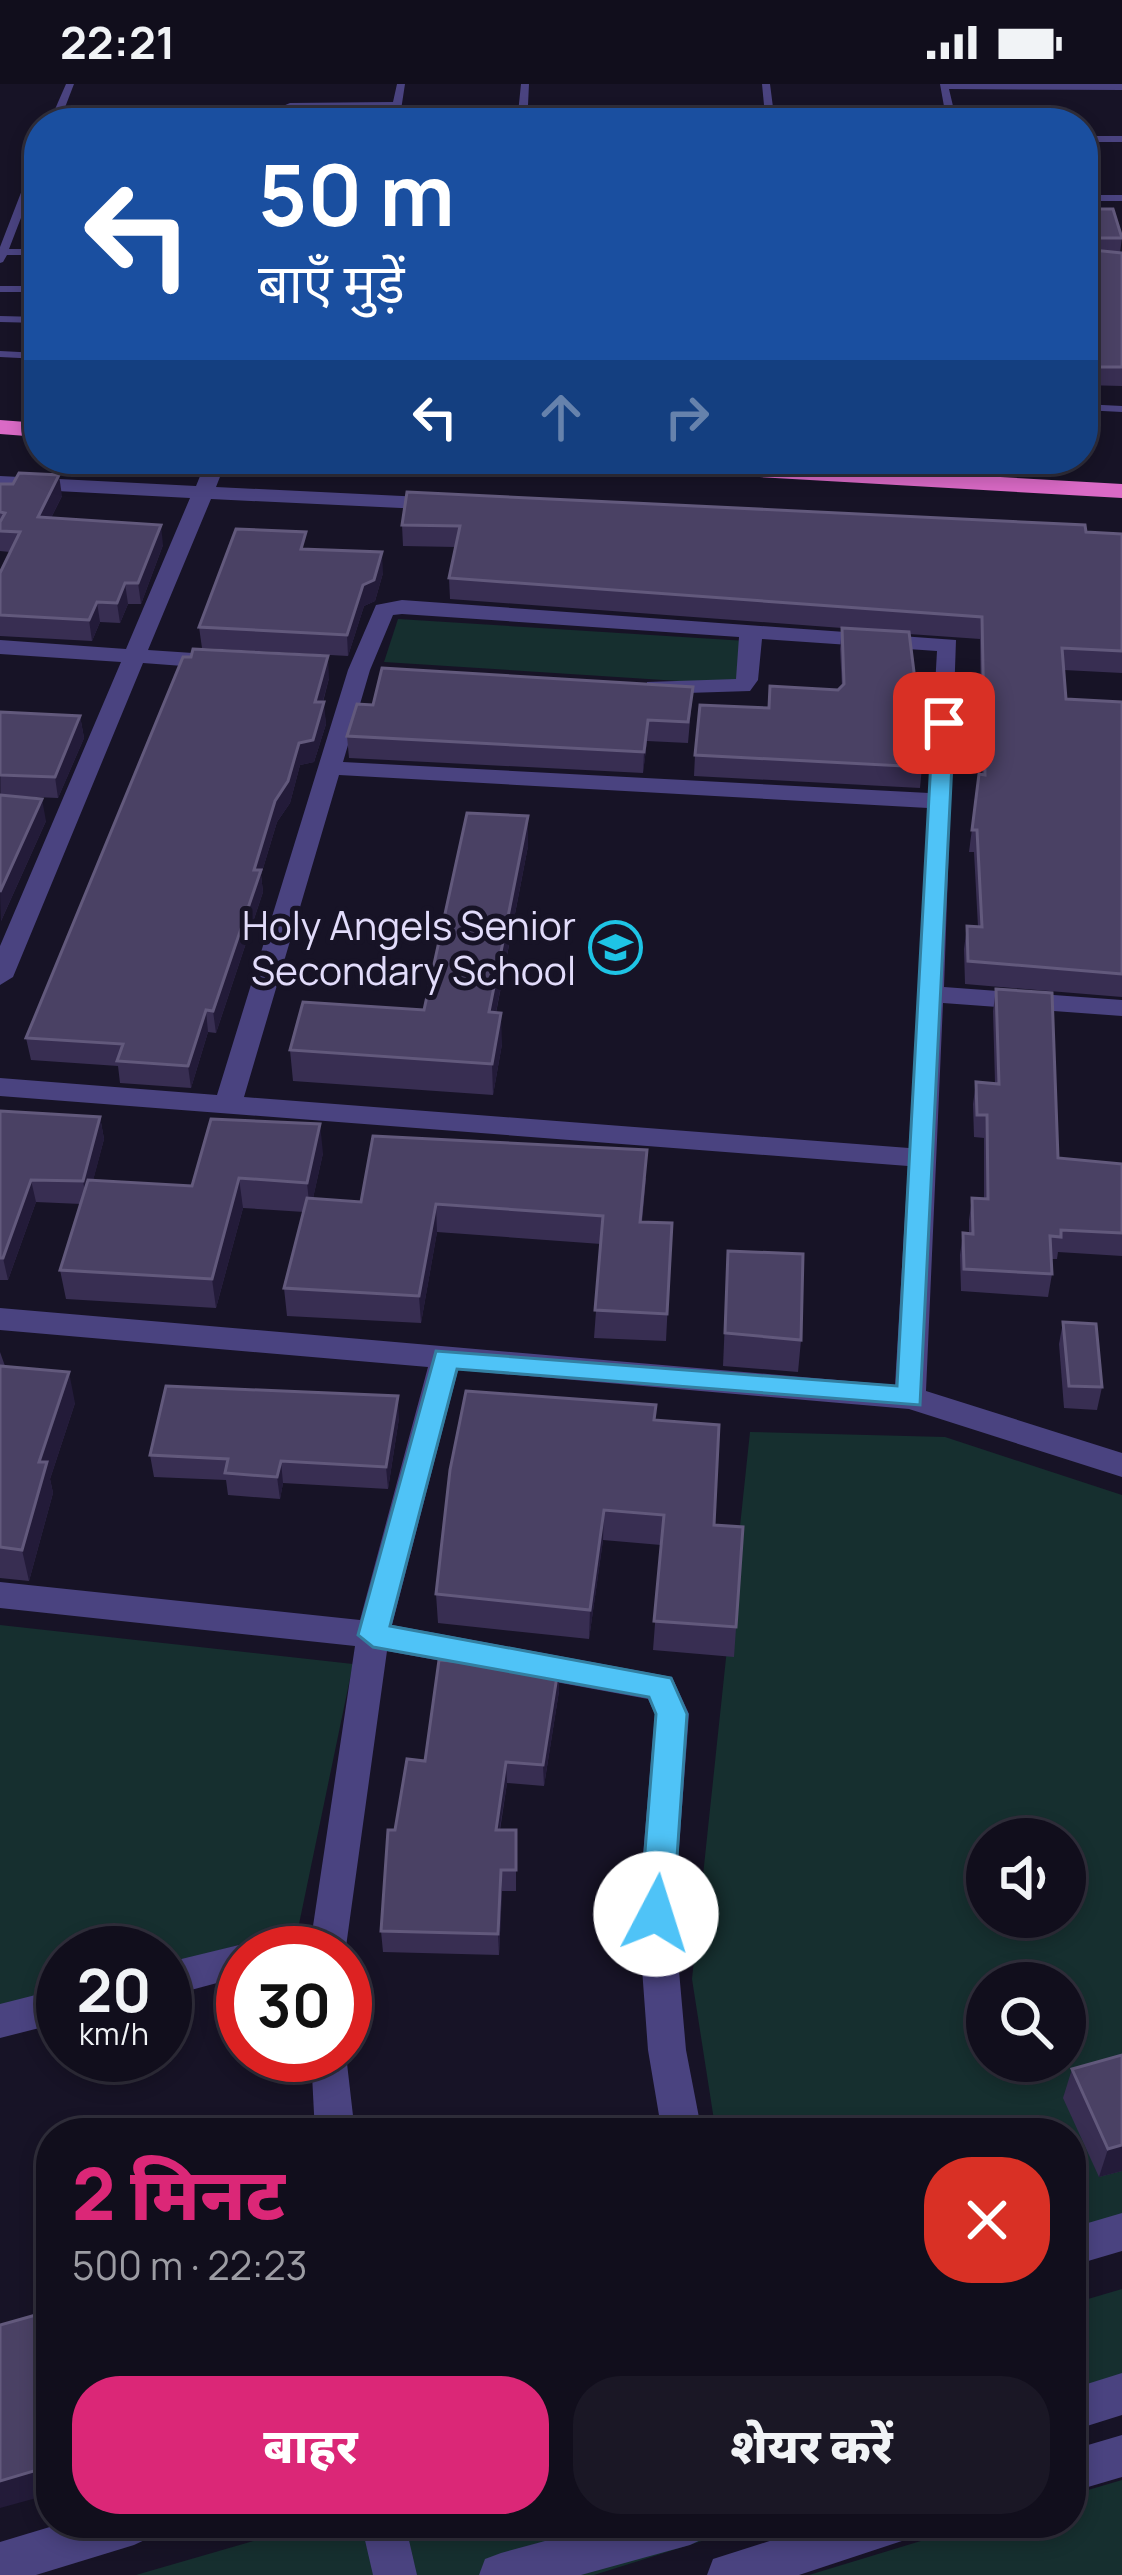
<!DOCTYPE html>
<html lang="hi">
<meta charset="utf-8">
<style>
body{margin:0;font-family:Manrope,"Noto Sans Devanagari",sans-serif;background:#1a1725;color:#f1f3f6;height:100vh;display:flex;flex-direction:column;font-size:45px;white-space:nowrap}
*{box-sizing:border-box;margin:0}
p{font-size:39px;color:#9c9ca3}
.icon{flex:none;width:66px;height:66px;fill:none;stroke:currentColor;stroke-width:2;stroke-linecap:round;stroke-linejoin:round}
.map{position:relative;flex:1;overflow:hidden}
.details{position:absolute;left:36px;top:2034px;width:1050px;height:420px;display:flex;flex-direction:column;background:#110e1c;border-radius:48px;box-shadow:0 6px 18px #0003,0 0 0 3px #302e3b}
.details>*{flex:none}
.top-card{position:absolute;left:24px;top:24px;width:1074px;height:366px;border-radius:48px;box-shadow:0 6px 18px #0003,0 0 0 3px #302e3b;background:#1a4fa0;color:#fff;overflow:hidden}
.tools{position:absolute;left:966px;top:1734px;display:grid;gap:24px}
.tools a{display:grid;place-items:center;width:120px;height:120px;border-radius:50%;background:#110e1c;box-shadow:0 6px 18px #0003,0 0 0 3px #302e3b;font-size:60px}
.speed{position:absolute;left:36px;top:1842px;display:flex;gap:24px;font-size:60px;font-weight:700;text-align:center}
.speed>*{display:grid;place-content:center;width:156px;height:156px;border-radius:50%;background:#110e1c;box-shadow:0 6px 18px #0003,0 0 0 3px #302e3b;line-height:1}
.speed small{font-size:30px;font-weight:400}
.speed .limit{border:18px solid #d22;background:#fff;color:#111}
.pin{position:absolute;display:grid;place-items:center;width:102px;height:102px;color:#fff;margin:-51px;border-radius:24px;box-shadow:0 6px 18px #0006}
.me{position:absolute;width:132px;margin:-66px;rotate:5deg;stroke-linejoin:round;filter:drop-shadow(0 0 9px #0008)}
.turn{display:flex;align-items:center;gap:42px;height:252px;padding:0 36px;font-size:54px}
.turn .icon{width:156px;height:156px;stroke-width:2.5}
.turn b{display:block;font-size:84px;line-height:102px}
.lanes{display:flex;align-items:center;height:114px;padding:0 36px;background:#0003;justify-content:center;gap:60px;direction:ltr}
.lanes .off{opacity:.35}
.round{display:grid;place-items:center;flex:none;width:126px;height:126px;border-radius:48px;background:#1a1725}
.overview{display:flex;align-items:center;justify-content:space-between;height:204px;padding:0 36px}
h1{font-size:72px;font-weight:800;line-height:90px;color:#db2777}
.primary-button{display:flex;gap:24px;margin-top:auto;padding:24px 36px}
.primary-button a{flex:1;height:138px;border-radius:48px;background:#db2777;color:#fff;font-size:48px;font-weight:800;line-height:138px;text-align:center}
.primary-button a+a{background:#1a1725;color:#f1f3f6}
.status{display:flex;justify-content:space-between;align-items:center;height:84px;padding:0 60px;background:#110e1c;direction:ltr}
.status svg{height:33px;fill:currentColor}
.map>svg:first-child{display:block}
.green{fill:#162f2f;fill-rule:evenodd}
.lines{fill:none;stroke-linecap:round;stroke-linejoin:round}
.service{fill:#4a4380;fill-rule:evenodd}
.minor{fill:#4a4380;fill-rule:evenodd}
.tertiary{fill:#4a4380;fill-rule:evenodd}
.trunk{fill:#da6ac6;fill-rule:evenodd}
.wall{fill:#382e52}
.shaded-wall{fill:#231b39}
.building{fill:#4a4164;stroke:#62597c;stroke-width:3}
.route{fill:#4fc3f7;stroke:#337fa1;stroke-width:3}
.labels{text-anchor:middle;stroke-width:10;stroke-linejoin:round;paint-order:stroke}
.poi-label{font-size:39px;fill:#e2dcfb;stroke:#171326;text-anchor:end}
</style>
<div class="status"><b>22:21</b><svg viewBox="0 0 49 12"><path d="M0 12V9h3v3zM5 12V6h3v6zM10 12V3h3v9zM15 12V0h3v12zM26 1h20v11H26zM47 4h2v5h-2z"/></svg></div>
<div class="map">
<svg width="1122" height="2491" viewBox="0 0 1122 2491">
<rect width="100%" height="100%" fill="#171326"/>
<g class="green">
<polygon points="398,535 746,557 741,601 384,578"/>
<path d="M750 1348 945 1353 1122 1411V2148L1071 2164V2049H716L692 1895ZM987 1755H1065V1833H987ZM987 1899H1065V1977H987Z"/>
<polygon points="0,1541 353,1580 298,1845 165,1881 165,1869 63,1869 63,1908 0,1925"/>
<polygon points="1122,2205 1122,2325 1071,2341 1071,2220"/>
<polygon points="1122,2396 1122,2491 809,2491 980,2439 1071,2439 1071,2411"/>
<polygon points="315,2439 759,2439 594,2491 136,2491"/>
</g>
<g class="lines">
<g class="service">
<polygon points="66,0 74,0 59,39 49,39"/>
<polygon points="397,0 405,0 399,39 389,39 392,24 291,25 283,29 279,39 269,39 276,25 290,19 393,18"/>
<polygon points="521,0 529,0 528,21 764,21 762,0 770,0 775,39 765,39 764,27 527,27 527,39 517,39"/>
<polygon points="940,0 1122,0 1122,6 949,5 957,39 947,39"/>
<rect x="1083" y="52" width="39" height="6"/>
<polygon points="39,72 39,87 9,165 39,165 39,171 7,171 3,178 0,179 0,163 34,75"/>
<rect x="1083" y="111" width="39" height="6"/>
<rect x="0" y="202" width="39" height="6"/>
<polygon points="0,232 39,233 39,239 0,238"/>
<polygon points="0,267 39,269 39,275 0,273"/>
<polygon points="1083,320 1122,322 1122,328 1083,326"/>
</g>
<g class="minor">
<polygon points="207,375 227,375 216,403 443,414 453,420 443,426 211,415 148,566 223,571 234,578 223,585 143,579 13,893 0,901 0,862 121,578 0,570 0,556 126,565 190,414 0,404 0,392 196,402"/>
<path d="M402 516 956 556 944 903 1122 916V932L943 919 926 1307 1122 1369V1393L909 1325 458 1286 392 1541 672 1593 689 1630 674 1830 686 1966 702 2049H662L648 1966 638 1830 655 1630 648 1615 387 1567 345 1870 243 1869V1892L165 1913V1879L243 1860 255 1864 258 1857 313 1842 355 1562 0 1524V1498L360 1536 428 1283 0 1246V1224L895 1301 908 1082 0 1012V994L217 1011 348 586 376 521ZM402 530 739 553 736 595 647 598V608L655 610 750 607 758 596 762 555 937 567 929 709 343 678 370 586 393 531ZM339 691 928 724 909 1064 244 1013Z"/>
<polygon points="63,1904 63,1938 0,1954 0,1920"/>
<polygon points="345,1962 355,2049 315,2049 311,1971 345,1971"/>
<polygon points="1122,2129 1122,2167 1071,2182 1071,2144"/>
<polygon points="63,2439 156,2439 149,2454 134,2461 36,2491 0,2491 0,2458"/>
<polygon points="361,2439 405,2439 417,2491 373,2491"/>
</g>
<g class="tertiary">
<polygon points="1122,2289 1122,2331 1071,2347 1071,2305"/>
<polygon points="1122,2351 1122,2393 1071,2408 1071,2366"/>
<polygon points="611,2439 712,2439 705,2454 690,2461 581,2491 479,2491 485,2475 501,2469"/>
<polygon points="826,2439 918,2439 911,2454 799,2491 707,2491 713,2475"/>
</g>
<g class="trunk">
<polygon points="0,336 39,339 39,353 0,350"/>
<polygon points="557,375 684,375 1122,400 1122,414 568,382"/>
</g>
</g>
<g class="wall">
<polygon points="1083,125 1122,153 1120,169 1122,169 1122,302 1083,301"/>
<polygon points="0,400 62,412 51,434 163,461 141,520 128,520 120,539 100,538 92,557 0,552 0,489 10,468 0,467"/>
<polygon points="402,441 1122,450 1122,589 1064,586 1066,615 1122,618 1122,913 965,900 964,865 967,842 978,843 974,768 969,768 979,690 982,690 980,555 909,550 914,656 922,683 920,704 694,692 695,671 769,624 838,606 842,603 840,565 842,544 450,515 449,494 456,463 403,462"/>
<polygon points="383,489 375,517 364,522 348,572 202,564 199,543"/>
<polygon points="329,594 323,618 326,640 314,678 300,681 290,719 277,738 261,791 263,808 216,949 208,948 191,1004 120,999 118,982 31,976 26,954"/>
<polygon points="693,603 688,659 647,657 643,689 349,674 347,652 373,621"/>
<polygon points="0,628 80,632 84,654 58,714 12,712 46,737 1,837"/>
<polygon points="528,762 496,929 502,960 493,1011 293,997 290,966 424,926"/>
<polygon points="996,905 1058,1074 1122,1080 1122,1172 1058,1168 1057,1175 1051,1175 1052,1190 1048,1213 961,1207 960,1171 963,1149 969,1149 969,1136 972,1114 984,1114 984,1054 974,1053 973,1020 976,998 995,999 993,927"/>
<polygon points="0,1027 100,1033 104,1055 93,1096 192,1102 323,1069 313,1114 361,1118 646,1094 642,1138 672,1139 666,1257 594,1254 601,1160 437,1148 421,1239 287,1232 284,1204 304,1128 243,1124 216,1224 66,1215 60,1186 81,1120 36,1118 8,1196 0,1196"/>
<polygon points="728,1167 801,1256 798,1288 723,1282"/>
<polygon points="1063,1238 1102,1303 1097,1326 1064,1324 1059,1260"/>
<polygon points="0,1268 5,1282 75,1319 50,1395 53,1409 29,1497 0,1494"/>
<polygon points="399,1334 388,1405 283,1399 280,1415 228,1411 226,1396 154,1393 150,1371"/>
<polygon points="655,1336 714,1441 743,1443 734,1573 653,1566 661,1461 603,1456 589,1555 438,1539 436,1510"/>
<polygon points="558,1586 559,1607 544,1702 507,1699 500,1746 516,1746 516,1807 502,1807 499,1871 383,1868 381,1847 395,1746 425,1677"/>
<polygon points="1072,1985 1122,2087 1099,2093 1063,2014"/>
</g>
<g class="shaded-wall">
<polygon points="59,391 62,412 41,454 38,433"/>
<polygon points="161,441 163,461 141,520 138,499"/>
<polygon points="382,468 383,489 375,517 364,522 348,572 347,551 363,501"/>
<polygon points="125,499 128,520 120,539 117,519"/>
<polygon points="97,518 100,538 92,557 89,536"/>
<polygon points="328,572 329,594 317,639 315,618"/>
<polygon points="324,618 326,640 314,678 300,681 290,719 277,738 261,791 263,808 216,949 213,927 275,717 299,659"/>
<polygon points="80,632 84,654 58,714 55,693"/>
<polygon points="648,636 647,657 643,689 644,668"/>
<polygon points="42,715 46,737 1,837 0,808"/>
<polygon points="528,732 528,762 490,959 489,928"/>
<polygon points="206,926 208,948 191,1004 188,982"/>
<polygon points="501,929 502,960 493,1011 492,980"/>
<polygon points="100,1033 104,1055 87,1120 83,1097"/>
<polygon points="320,1040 323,1069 310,1128 307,1099"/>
<polygon points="239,1094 243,1124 216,1224 212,1195"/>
<polygon points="31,1096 36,1118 8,1196 3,1174"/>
<polygon points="436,1120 437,1148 421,1239 419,1212"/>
<polygon points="69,1288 75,1319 50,1395 53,1409 29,1497 22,1466 39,1378"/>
<polygon points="398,1312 399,1334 388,1405 386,1383"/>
<polygon points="281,1377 283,1399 280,1415 277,1393"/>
<polygon points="604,1426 603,1456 589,1555 590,1526"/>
<polygon points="558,1586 559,1607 544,1702 543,1681"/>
<polygon points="506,1678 507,1699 496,1767 496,1746"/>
<polygon points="501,1786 502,1807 499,1871 498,1850"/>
<polygon points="1122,2061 1122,2087 1099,2093 1108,2065"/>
<polygon points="43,2229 51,2253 51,2281"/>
<polygon points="51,2382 51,2410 0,2424 0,2397"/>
</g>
<g class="building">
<polygon points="1083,125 1113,125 1122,154 1086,154 1083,161"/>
<polygon points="1083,165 1122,169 1122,283 1083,283"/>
<polygon points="19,389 59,391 38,433 161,441 138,499 125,499 117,519 97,518 89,536 0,531 0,489 20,448 0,447 0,438 5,429 0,428 0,400 13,400"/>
<polygon points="407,408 1085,441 1086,448 1122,450 1122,567 1062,564 1066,615 1122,618 1122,890 968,877 967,842 982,843 977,746 972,746 979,690 985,691 982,533 449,494 460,442 402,441"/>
<polygon points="236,445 306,448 301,465 382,468 374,496 363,501 347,551 199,543"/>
<polygon points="842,544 909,548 916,604 914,656 922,657 922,683 695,671 700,621 769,624 770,602 838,606 844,600"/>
<polygon points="193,565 328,572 315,618 324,618 313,656 299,659 288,697 275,717 254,786 261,786 213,927 206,926 188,982 117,977 123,960 26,954 183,573 191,573"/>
<polygon points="382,584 693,603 688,638 648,636 644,668 347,652 357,620 373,621"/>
<polygon points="0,628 80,632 55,693 0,691"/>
<polygon points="0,711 42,715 0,808"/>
<polygon points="467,729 528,732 489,928 501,929 492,980 290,966 303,918 424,926"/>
<polygon points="996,905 1052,909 1058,1074 1122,1080 1122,1149 1061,1146 1061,1153 1050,1152 1052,1190 964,1185 963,1149 973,1150 972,1114 988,1115 987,1031 977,1031 976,998 999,1000"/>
<polygon points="0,1027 100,1033 83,1097 31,1096 3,1174 0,1174"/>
<polygon points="211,1035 320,1040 307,1099 239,1094 212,1195 60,1186 88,1096 192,1102"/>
<polygon points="373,1052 647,1066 640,1138 672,1139 667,1230 595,1226 603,1132 436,1120 419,1212 284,1204 307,1114 361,1118"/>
<polygon points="728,1167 803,1170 801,1256 725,1249"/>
<polygon points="1063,1238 1096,1240 1102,1303 1069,1302"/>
<polygon points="0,1282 69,1288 39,1378 47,1378 22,1466 0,1463"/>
<polygon points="166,1302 398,1312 386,1383 281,1377 277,1393 225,1389 228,1375 150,1371"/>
<polygon points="466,1307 656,1321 654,1336 719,1341 714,1441 743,1443 736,1543 654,1537 664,1431 604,1426 590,1526 436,1510 450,1386"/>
<polygon points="439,1576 558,1586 543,1681 506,1678 496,1746 516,1746 516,1786 501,1786 498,1850 381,1847 388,1746 395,1746 407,1675 425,1677"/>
<polygon points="1122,1971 1122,2061 1108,2065 1072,1985"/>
<polygon points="43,2229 51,2281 51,2382 0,2397 0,2241"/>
</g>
<polygon class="route" points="944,633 954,639 920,1321 457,1285 390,1542 671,1594 687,1630 673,1830 668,1841 656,1845 645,1841 640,1830 656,1630 649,1613 373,1563 358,1551 436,1267 897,1302 933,639"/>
<defs>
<symbol id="school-ring" viewBox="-11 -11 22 22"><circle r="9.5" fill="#171326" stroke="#1ec4e5" stroke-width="1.5"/><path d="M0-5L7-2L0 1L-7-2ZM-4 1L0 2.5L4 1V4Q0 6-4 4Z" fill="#1ec4e5"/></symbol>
</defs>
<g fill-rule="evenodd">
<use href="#school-ring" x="586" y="834" width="59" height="59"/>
</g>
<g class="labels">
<g class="poi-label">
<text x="576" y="856">Holy Angels Senior<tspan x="576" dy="45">Secondary School</tspan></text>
</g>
</g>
</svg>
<div class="tools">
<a><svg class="icon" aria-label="sound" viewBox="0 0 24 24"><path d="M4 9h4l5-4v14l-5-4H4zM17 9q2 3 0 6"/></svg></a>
<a><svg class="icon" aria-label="search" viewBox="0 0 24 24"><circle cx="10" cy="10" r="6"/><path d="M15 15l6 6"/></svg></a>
</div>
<div class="speed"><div>20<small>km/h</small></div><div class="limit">30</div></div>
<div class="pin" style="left:944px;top:639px;background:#d93025"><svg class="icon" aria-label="arrive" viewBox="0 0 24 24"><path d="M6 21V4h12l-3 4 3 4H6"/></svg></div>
<svg class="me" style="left:656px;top:1830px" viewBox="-20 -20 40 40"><circle r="19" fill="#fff"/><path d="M0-13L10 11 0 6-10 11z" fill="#4fc3f7"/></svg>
<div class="top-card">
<div class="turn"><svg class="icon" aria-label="left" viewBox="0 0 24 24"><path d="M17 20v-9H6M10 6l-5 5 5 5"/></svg><div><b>50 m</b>बाएँ मुड़ें</div></div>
<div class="lanes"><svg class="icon" aria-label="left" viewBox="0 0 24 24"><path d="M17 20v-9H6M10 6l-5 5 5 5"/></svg><svg class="icon off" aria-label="ahead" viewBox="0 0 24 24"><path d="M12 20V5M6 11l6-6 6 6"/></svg><svg class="icon off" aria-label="right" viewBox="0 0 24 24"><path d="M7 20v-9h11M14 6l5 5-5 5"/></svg></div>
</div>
<section class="details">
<div class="overview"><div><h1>2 मिनट</h1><p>500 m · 22:23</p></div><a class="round" style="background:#d93025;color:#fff"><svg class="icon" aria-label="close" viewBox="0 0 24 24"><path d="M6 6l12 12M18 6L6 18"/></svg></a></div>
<div class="primary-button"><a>बाहर</a><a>शेयर करें</a></div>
</section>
</div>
